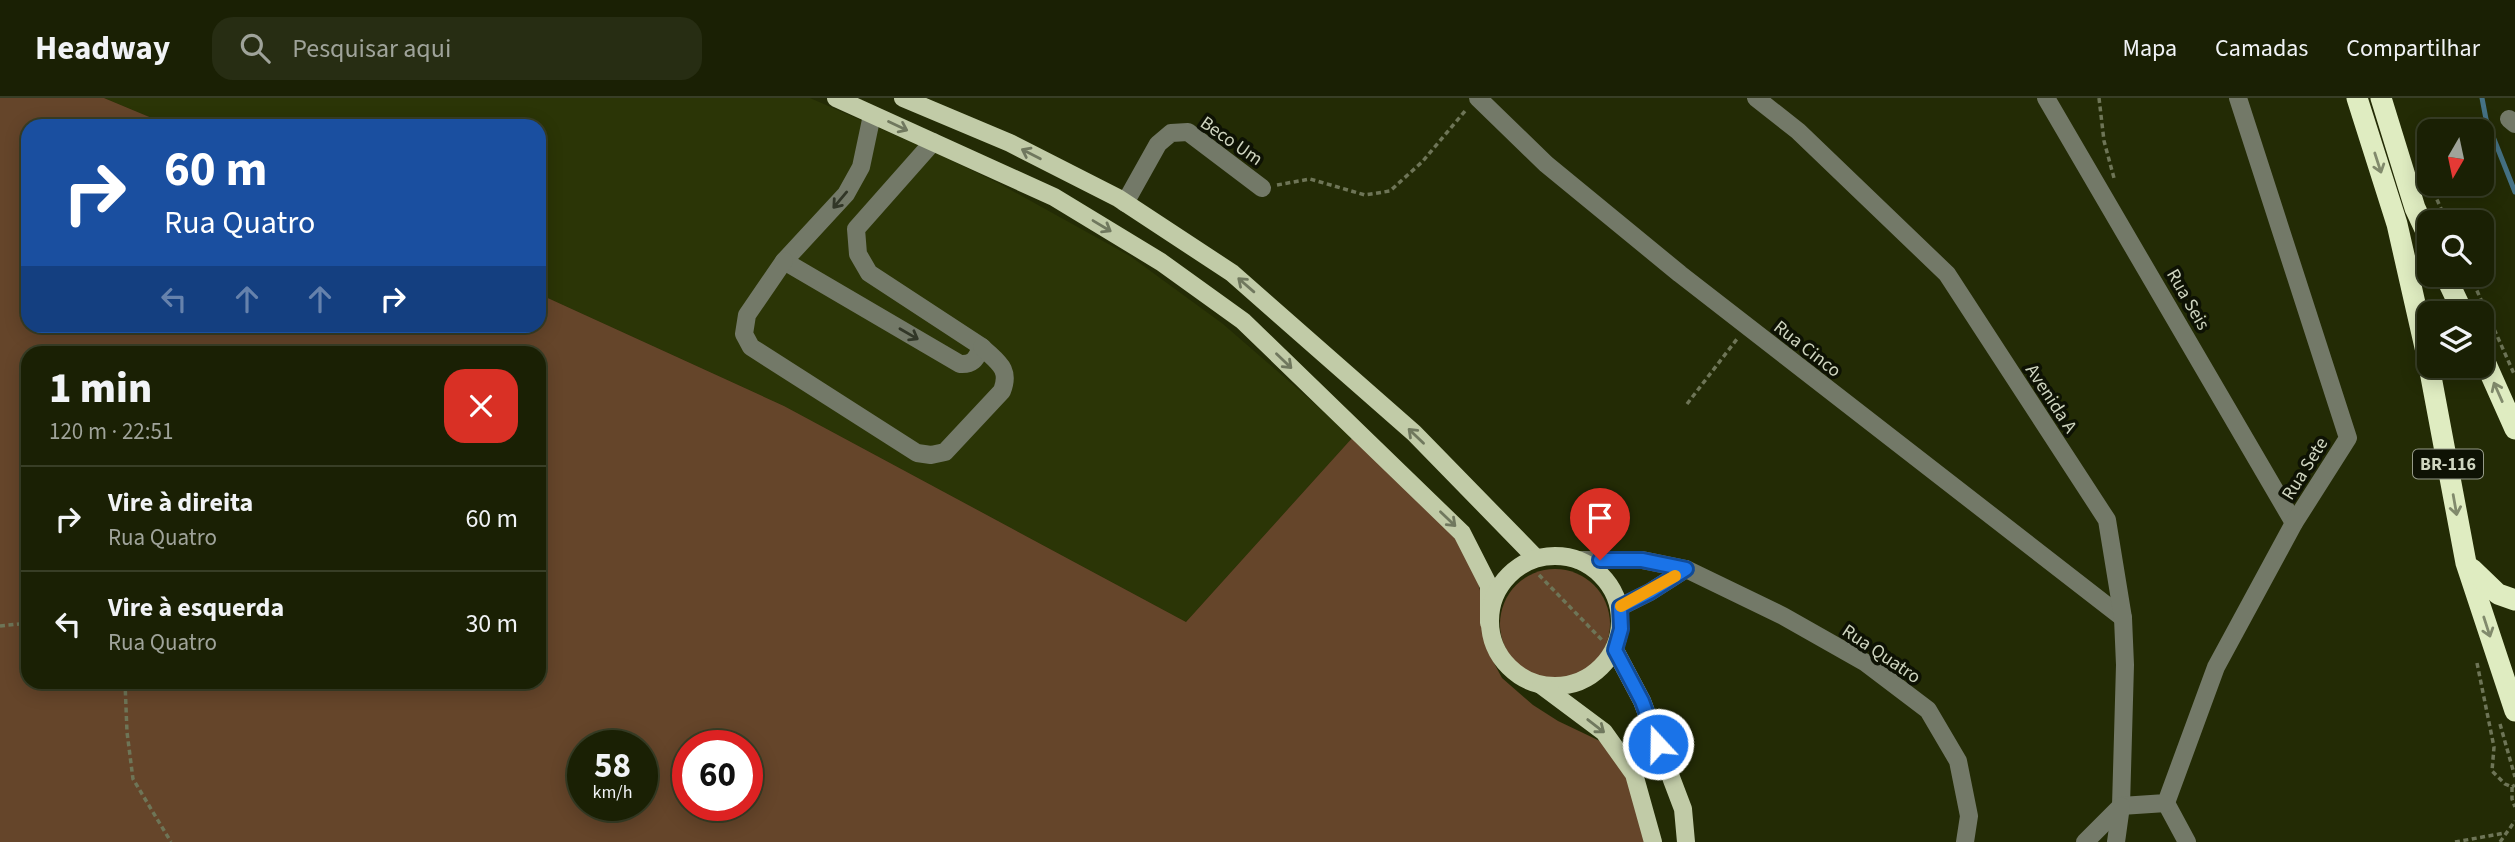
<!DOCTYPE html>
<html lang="pt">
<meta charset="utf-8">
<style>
body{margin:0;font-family:"Source Sans 3",sans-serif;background:#272d13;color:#f1f3f6;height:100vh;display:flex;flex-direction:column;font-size:26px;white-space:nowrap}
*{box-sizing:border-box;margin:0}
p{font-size:23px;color:#9fa39a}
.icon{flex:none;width:38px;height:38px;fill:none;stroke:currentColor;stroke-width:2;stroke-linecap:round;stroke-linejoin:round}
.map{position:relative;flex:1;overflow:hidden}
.details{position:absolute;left:21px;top:248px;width:525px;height:343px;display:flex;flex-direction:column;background:#1a2004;border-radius:21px;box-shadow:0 4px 18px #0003,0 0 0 2px #383e26}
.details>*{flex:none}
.top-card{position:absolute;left:21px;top:21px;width:525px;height:214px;border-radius:21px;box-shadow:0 4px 18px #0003,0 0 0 2px #383e26;background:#1a4fa0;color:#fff;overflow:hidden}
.needle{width:46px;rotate:189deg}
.controls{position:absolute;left:2417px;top:21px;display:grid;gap:14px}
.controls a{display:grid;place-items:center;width:77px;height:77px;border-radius:14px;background:#1a2004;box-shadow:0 4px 18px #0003,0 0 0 2px #383e26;font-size:35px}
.speed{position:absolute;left:567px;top:632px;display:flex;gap:14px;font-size:35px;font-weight:700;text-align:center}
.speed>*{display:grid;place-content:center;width:91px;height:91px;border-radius:50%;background:#1a2004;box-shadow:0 4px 18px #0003,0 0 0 2px #383e26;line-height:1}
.speed small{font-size:18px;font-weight:400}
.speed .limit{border:10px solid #d22;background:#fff;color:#111}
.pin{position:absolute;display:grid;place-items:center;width:60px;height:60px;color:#fff;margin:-72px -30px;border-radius:50% 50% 50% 0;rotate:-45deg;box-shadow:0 0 7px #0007}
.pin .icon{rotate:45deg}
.me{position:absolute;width:77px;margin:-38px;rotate:339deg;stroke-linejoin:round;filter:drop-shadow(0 0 5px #0008)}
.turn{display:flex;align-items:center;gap:24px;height:147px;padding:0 28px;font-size:32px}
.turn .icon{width:91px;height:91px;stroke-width:2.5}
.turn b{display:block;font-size:49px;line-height:60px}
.lanes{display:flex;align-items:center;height:66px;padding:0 28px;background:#0003;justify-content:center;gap:35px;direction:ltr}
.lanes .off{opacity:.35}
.round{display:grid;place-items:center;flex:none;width:74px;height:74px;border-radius:21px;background:#272d13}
.summary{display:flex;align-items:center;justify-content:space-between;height:119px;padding:0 28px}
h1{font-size:42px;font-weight:800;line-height:52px}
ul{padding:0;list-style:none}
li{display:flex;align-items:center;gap:21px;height:105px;padding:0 28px;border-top:2px solid #383e26}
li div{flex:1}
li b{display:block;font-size:26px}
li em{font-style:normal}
header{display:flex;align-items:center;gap:42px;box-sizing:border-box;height:98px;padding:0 35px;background:#1a2004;border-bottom:2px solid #383e26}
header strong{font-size:33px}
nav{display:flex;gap:38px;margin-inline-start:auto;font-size:24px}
.search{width:490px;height:63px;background:#272d13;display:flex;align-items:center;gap:18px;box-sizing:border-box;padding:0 24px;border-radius:21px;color:#9fa39a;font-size:26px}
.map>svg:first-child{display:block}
.built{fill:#2b3506}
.green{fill:#65452a;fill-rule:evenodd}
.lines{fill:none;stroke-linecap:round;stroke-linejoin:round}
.stream{stroke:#457285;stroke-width:5}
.path{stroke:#6e7557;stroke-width:3.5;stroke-dasharray:5 3.5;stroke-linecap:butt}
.minor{stroke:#737968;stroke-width:18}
.major{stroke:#c1cba7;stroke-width:18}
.highway{stroke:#dfecc1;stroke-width:21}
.oneway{stroke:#70785e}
.oneway2{stroke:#818a6c}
.oneway3{stroke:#313627}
.route-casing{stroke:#114b97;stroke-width:18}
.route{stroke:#1a73e8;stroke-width:12}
.slow{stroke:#f59e0b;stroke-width:12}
.labels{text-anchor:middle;stroke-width:7;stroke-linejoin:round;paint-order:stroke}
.shield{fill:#0e1204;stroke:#959a88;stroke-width:2}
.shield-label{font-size:18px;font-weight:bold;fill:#cfd5c0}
.street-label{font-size:19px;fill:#cfd5c0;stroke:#0e1204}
</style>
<header>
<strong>Headway</strong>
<div class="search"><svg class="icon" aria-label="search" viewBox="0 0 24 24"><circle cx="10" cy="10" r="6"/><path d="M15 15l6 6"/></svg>Pesquisar aqui</div>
<nav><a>Mapa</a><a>Camadas</a><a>Compartilhar</a></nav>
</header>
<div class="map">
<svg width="2515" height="744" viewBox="0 0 2515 744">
<rect width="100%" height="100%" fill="#232b05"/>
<polygon class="built" points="104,0 810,0 934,54 1000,86 1130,158 1223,226 1353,339 1186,524 784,308 539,196 539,28 171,28"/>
<g class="green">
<path d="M0 0H104L171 28H28V228H539V196L784 308 1186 524 1353 339 1465 449 1476 476 1485 513 1486 550 1502 580 1533 607 1558 623 1602 644 1627 675 1648 744H0ZM28 256H539V584H28ZM583 648H642V707H583ZM688 648H747V707H688Z"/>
<circle cx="1555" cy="526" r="55"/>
</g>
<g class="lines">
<polyline class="stream" points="2482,0 2486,21 2515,94"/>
<g class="path">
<polyline points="2099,0 2104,43 2114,80"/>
<polyline points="2430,86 2447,124"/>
<polyline points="1277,87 1310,81 1365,97 1390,93 1422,64 1465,13"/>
<polyline points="2470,177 2515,278"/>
<polyline points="1687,306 1737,241"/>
<polyline points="1539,477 1602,542"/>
<polyline points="0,528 28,525"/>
<polyline points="2477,565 2494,649 2492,673 2505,686 2512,689 2515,687"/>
<polyline points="125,584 127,634 133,681 171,744"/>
<polyline points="2500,626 2515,679"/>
<polyline points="2512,689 2512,701 2515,709"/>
<polyline points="2455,744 2505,735"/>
<polyline points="2500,744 2515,723"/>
</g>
<g class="minor">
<polyline points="1478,0 1546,66 1680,176 2123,520"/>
<polyline points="1756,0 1798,33 1947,176 2107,422 2123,520 2125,567 2121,708 2116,744"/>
<polyline points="2046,0 2294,425"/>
<path d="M872 17 861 69 846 96 784 163 960 266C974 267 976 260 982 249L869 175 858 156 856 131 933 44"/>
<polyline points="2509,21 2515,26"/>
<polyline points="1125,105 1158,46 1171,35 1188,34 1262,90"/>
<path d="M784 163 747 217 744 236 751 249 917 355 931 357 945 354 1002 293C1011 270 997 264 982 249"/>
<polyline points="1578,462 1642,462 1686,471 1783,518 1866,565 1928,612 1958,663 1969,718 1965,744"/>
<polyline points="1620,509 1650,494 1686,471"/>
<polyline points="2166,705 2187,744"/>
<polyline points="2121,708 2166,705 2216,569 2294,425 2348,340 2238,0"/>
<polyline points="2085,744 2121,708"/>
</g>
<g class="major">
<polyline points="836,0 1054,99 1161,164 1243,223 1462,435 1489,488 1489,525"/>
<polyline points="903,0 1010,45 1118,100 1232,175 1414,335 1536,460"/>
<circle cx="1555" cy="523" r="65"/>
<polyline points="1615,552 1642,603 1683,711 1686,744"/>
<polyline points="1541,587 1604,634 1634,676 1653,744"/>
</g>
<g class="highway">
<polyline points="2357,0 2397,126 2429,267"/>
<polyline points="2381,0 2415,110 2429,140"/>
<polyline points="2445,177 2463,215"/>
<polyline points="2482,257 2515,331"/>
<polyline points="2429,268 2466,465 2515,613"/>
<polyline points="2472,471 2498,496 2515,502"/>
</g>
</g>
<defs><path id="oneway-shaft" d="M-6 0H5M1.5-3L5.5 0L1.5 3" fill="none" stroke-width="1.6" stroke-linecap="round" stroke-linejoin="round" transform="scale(1.75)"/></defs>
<g class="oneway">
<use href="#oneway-shaft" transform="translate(898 28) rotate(25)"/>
<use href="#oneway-shaft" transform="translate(1031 56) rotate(-153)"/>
<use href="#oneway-shaft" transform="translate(1102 128) rotate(31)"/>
<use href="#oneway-shaft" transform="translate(1246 187) rotate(-139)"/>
<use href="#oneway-shaft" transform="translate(1284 263) rotate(44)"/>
<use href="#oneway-shaft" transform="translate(1416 338) rotate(-136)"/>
<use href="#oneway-shaft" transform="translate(1448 421) rotate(44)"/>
<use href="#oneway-shaft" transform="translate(1596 628) rotate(38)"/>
</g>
<g class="oneway2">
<use href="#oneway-shaft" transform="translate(2378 65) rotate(72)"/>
<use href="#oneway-shaft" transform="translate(2498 294) rotate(-114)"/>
<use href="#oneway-shaft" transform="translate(2455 407) rotate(80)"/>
<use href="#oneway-shaft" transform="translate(2487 529) rotate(72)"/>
</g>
<g class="oneway3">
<use href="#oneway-shaft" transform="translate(840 102) rotate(130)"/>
<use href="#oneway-shaft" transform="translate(909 236) rotate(30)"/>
</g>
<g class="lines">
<defs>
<polyline id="route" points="1600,462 1642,462 1686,471 1650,494 1620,509 1621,531 1615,552 1642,603 1658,646"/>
</defs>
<use href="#route" class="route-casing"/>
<use href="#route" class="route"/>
<polyline class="slow" points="1621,508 1675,478"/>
</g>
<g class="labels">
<rect class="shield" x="2413" y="351.5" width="70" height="29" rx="5"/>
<g class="shield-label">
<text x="2448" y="372">BR-116</text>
</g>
<g class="street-label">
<text transform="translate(1232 42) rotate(35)" y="7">Beco Um</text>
<text transform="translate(2189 201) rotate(60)" y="7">Rua Seis</text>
<text transform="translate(1808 250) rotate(38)" y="7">Rua Cinco</text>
<text transform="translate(2052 300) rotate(57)" y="7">Avenida A</text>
<text transform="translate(2304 370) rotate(-58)" y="7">Rua Sete</text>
<text transform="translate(1882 555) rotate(34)" y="7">Rua Quatro</text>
</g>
</g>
</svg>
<div class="controls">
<a><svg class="needle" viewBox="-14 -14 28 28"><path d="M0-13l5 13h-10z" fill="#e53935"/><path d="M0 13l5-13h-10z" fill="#9fa39a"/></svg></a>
<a><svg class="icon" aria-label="search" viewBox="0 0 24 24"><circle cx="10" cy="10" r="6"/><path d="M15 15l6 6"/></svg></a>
<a><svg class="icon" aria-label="layers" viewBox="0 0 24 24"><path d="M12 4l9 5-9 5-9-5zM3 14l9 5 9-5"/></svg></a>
</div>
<div class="speed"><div>58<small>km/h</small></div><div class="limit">60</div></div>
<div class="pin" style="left:1600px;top:462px;background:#d93025"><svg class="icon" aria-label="arrive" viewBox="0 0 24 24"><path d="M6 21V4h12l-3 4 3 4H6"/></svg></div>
<svg class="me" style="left:1658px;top:646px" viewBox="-20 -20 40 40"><circle r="17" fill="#1a73e8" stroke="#fff" stroke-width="3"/><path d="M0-11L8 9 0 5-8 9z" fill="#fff"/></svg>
<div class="top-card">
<div class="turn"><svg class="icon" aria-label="right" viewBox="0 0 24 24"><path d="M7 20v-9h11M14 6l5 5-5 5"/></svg><div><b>60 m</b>Rua Quatro</div></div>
<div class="lanes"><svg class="icon off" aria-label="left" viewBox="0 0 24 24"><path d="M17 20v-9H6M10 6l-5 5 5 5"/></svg><svg class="icon off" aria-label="ahead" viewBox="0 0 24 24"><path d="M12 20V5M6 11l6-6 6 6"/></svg><svg class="icon off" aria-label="ahead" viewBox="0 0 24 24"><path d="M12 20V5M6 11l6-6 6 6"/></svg><svg class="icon" aria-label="right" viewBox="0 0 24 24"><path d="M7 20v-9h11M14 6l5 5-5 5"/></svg></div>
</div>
<section class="details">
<div class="summary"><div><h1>1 min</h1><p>120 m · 22:51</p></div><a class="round" style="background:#d93025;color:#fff"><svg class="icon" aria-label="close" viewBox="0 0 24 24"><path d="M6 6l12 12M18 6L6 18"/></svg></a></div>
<ul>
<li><svg class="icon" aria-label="right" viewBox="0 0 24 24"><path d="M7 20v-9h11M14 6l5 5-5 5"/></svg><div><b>Vire à direita</b><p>Rua Quatro</p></div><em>60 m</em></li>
<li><svg class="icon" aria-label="left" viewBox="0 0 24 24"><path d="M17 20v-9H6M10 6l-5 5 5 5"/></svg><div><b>Vire à esquerda</b><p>Rua Quatro</p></div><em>30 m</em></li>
</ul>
</section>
</div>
